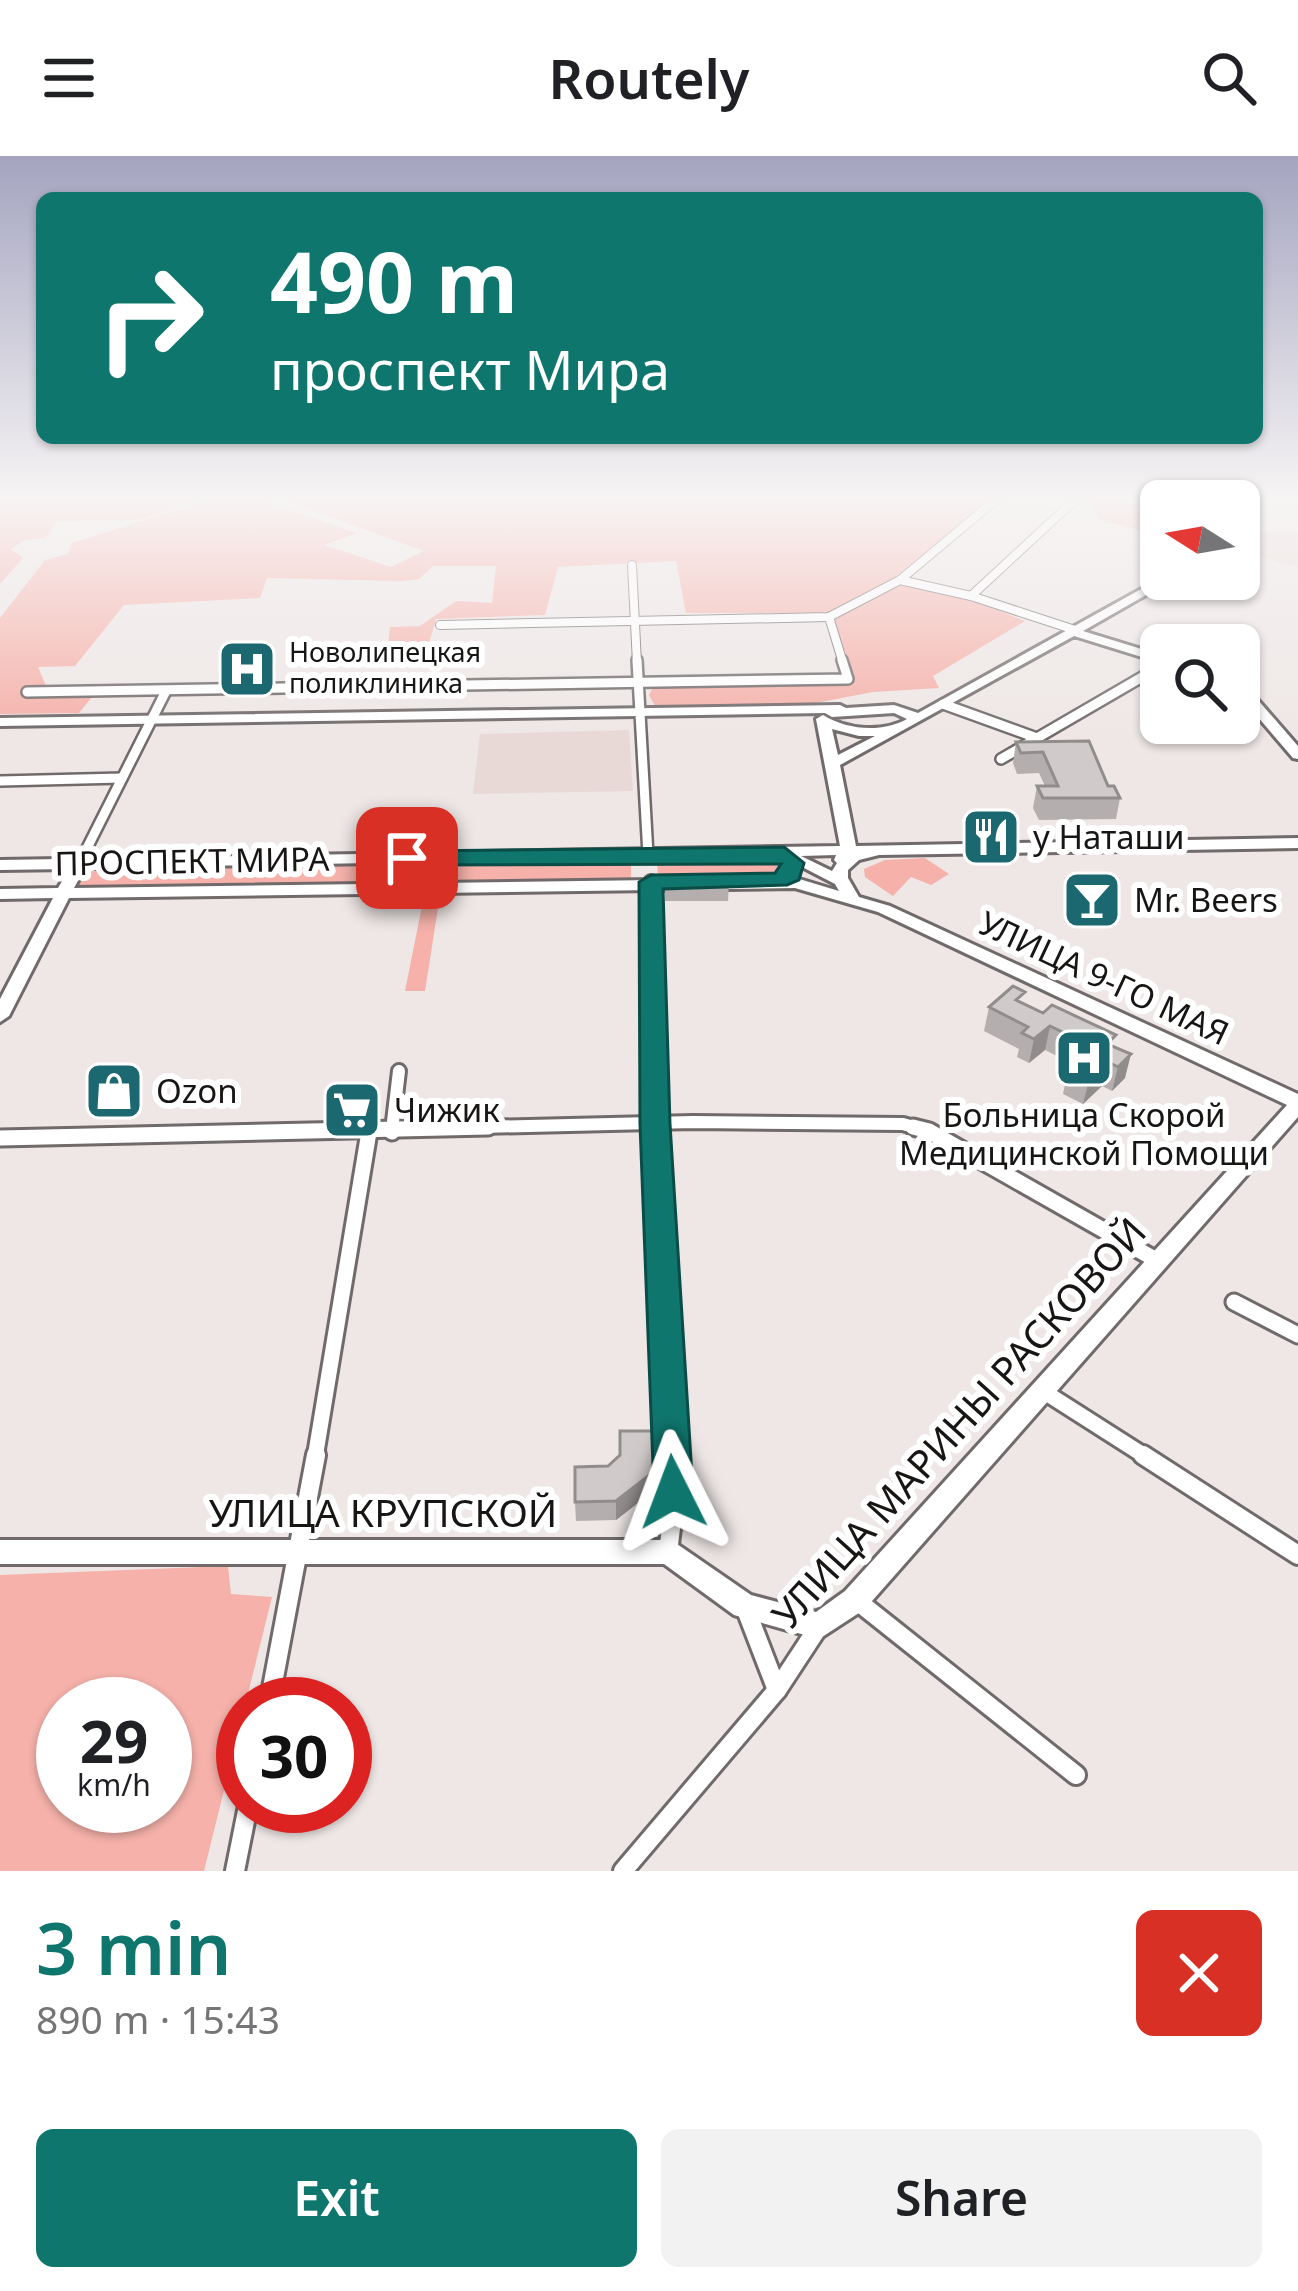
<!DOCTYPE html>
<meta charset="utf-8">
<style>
body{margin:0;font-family:"Noto Sans",sans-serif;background:#f2f2f2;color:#202124;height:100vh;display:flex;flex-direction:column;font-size:45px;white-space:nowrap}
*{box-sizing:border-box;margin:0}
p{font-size:39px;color:#757577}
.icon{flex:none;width:66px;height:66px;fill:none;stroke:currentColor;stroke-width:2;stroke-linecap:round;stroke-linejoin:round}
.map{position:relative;height:1715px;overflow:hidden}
.sheet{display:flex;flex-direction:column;background:#fff;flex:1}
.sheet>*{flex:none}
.guide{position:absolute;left:36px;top:36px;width:1227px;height:252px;border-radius:18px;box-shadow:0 3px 9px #0004;background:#0f766e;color:#fff;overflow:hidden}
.needle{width:78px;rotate:281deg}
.buttons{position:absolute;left:1140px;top:324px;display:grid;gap:24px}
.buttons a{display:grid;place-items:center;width:120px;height:120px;border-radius:18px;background:#fff;box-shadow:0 3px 9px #0004;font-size:60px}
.speed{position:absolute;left:36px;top:1521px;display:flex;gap:24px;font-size:60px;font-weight:700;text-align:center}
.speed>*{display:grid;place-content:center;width:156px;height:156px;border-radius:50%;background:#fff;box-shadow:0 3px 9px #0004;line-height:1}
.speed small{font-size:30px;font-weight:400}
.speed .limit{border:18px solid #d22;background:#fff;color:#111}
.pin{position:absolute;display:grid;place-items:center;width:102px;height:102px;color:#fff;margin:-51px;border-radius:24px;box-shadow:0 6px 18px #0006}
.me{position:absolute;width:132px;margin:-66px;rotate:357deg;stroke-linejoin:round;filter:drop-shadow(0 0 9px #0008)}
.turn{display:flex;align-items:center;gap:42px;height:252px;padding:0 36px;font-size:54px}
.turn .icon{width:156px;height:156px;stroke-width:2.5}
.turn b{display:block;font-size:84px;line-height:102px}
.round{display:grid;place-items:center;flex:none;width:126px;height:126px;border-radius:18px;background:#f2f2f2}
.overview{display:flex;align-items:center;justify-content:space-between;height:204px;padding:0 36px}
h1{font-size:72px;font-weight:600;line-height:90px;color:#0f766e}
.button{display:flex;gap:24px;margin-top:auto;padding:24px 36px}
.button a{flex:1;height:138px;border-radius:18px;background:#0f766e;color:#fff;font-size:48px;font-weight:600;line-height:138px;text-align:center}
.button a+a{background:#f2f2f2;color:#202124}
header{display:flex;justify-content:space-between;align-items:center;height:156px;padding:0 36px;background:#fff;font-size:54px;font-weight:600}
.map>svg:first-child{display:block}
.built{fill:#e8d8d6}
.green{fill:#f5b1aa;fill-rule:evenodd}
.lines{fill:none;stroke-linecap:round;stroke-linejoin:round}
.street-far4-casing{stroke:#716a6a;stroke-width:10}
.street-far3-casing{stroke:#716a6a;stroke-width:14}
.street-far2-casing{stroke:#716a6a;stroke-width:18}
.street-far1-casing{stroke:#716a6a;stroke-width:21}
.street-casing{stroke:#716a6a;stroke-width:24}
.secondary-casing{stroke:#716a6a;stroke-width:6}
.street-far4{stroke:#fff;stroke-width:8}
.street-far3{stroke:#fff;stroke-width:9}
.street-far2{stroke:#fff;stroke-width:12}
.street-far1{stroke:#fff;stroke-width:15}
.street{stroke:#fff;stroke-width:18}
.secondary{fill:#fff;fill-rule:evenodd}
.wall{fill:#b4aeae}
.shaded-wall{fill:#928d8d}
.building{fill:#d1caca;stroke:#928d8d;stroke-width:3}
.route{fill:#0f766e;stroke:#0a4d48;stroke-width:3}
.labels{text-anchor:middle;stroke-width:12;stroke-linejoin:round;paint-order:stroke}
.far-poi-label{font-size:27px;fill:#181615;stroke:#fff;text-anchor:start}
.poi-label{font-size:33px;fill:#181615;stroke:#fff;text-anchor:start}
.street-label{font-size:33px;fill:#181615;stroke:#fff}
.near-street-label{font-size:39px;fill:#181615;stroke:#fff}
</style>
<header><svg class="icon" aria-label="menu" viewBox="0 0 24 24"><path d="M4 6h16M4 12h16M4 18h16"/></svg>Routely<svg class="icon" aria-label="search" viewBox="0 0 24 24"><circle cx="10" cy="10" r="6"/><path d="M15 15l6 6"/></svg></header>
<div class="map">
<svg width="1298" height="1715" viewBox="0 0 1298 1715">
<rect width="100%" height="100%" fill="#eee7e6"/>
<g class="built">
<polygon points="1251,375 1298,376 1298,411 1239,395"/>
<polygon points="629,574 633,635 473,638 480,578"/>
</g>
<g class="green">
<polygon points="0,341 210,341 139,364 57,365 45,382 24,384 11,393 23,402 0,428"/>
<polygon points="218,341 252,341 357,377 324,389 391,411 424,395 276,341 994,341 890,425 970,443 1025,465 933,520 939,532 873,536 805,549 655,550 649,539 653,531 806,530 855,524 831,457 686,457 676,405 558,411 545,459 436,463 424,505 386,506 390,471 420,470 456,445 492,447 496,410 433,410 419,423 401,425 267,422 260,442 124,449 75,510 38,511 46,530 101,530 79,557 0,558 0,462 45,404 68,398 72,387"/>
<polygon points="1086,341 1141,341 1161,347 1161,379 1101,364"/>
<polygon points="925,702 949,718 931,729 911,721 893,740 865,721 864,713 885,704"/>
<polygon points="779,703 782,720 658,722 657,705"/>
<polygon points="631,705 631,723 77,731 87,713"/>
<polygon points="440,739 425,835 405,835 424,740"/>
<path d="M228 1410 231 1438 272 1441 204 1715H0V1419ZM63 1548H165V1650H63Z"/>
</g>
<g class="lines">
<defs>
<g id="street-far4">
<polyline points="1122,341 1161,351"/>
<polyline points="632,409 637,507"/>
<polyline points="900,424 971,440 1075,474"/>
<polyline points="971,440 1078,341"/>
<polyline points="829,461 843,507"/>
<polyline points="440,469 829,461 900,424 999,341"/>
</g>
<g id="street-far3">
<polyline points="637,504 648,699"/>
<polyline points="27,536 848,523 842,504"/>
<polyline points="943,548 1037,582"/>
<polyline points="1001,603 1161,510"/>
<polyline points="0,625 122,622"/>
<polyline points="80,706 166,535"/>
</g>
<g id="street-far2">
<polyline points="651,726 655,974"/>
<polyline points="358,974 693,966 903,968 924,974"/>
<polyline points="392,974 399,915"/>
</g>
<g id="street-far1">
<polyline points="655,971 672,1302"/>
<polyline points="913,971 929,975 1158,1105"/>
<polyline points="392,976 393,971"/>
<polyline points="0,982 488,971"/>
<polyline points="1234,1146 1298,1179"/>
<polyline points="1043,1235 1148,1302"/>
<polyline points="315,1302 369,976"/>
</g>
<g id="street">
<polyline points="1143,1299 1298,1399"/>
<polyline points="668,1396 674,1348 672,1299"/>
<polyline points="856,1444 1076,1619"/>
<polyline points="745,1451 777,1534"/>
<polyline points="269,1548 316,1299"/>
<polyline points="235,1715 248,1650"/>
<polyline points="623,1715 777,1534 819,1470"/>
</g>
<g id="secondary">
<polygon points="1206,341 1216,341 1219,345 1209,345"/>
<path d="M1161 422 1174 423 1083 475 1161 499V507L1074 480 840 609 856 690 1298 682V692L879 699 859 704 848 714V722L859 741 890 750 1298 938V961L865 1453 819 1483 734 1459 664 1408H0V1384H668L677 1388 751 1439 816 1456 845 1435 1287 949 878 756 795 732 69 742 9 860 0 866V843L53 742 0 743V733L58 732 69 713 0 714V704L840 690 816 563 823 559C847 574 882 577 907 563L894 557 832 561 825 557 0 570V562L840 549 846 552 894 549 918 557ZM832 573 859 580H875L838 599ZM836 699 834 704 837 707 832 715 801 700ZM781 700 835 728 839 735 796 722 74 732 85 712Z"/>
<polygon points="1239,527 1244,528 1298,590 1298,603 1293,602 1239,539"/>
</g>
</defs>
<use href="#street-far4" class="street-far4-casing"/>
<use href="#street-far3" class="street-far3-casing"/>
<use href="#street-far2" class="street-far2-casing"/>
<use href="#street-far1" class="street-far1-casing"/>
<use href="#street" class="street-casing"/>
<use href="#secondary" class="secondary-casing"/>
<use href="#street-far4" class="street-far4"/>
<use href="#street-far3" class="street-far3"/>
<use href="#street-far2" class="street-far2"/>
<use href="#street-far1" class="street-far1"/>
<use href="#street" class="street"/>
<use href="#secondary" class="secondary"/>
</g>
<g class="wall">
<polygon points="1089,585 1108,630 1120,642 1116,663 1039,664 1033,652 1037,630 1045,630 1039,617 1017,618 1013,607 1016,586"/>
<polygon points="665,722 729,728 728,745 665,745"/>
<polygon points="1023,847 1113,890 1125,922 1112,935 1102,930 1083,948 1063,938 1068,914 1073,908 1045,894 1029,907 1017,901 1019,893 984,875 989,851"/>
<polygon points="656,1314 656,1333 616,1364 576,1365 575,1346"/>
</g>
<g class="shaded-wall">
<polygon points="1050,870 1045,894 1029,907 1034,883"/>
<polygon points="1131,898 1125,922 1112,935 1118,911"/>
<polygon points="1108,906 1102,930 1083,948 1089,924"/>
<polygon points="656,1314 656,1333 616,1364 616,1345"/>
</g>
<g class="building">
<polygon points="1089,585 1108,630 1114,630 1120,642 1043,642 1037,630 1058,630 1043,596 1021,597 1016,586"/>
<polygon points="728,721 729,728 665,728 665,722"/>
<polygon points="1013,830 1025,836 1016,844 1043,857 1052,849 1116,879 1107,888 1131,898 1118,911 1108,906 1089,924 1068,914 1089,889 1050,870 1034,883 1022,877 1028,871 989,851"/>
<polygon points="620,1275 655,1275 656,1314 616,1345 575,1346 575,1311 608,1310 620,1299"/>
</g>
<linearGradient id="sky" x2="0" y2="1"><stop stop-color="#a4a4c0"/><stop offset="0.59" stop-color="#f7f4f4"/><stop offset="1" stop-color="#f7f4f4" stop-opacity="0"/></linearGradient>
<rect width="1298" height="581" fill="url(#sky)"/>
<polygon class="route" points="784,691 804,707 799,724 787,729 663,733 670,968 693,1336 687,1348 673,1353 660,1348 654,1336 640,968 639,726 651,719 775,717 781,708 407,709 396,702 407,695"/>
<defs>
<symbol id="hospital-square" viewBox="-11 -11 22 22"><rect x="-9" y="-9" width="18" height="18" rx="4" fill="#1c6870" stroke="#fff"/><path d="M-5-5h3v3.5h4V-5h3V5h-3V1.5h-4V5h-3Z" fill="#fff"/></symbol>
<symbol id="restaurant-square" viewBox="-11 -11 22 22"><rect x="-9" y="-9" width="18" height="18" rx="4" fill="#1c6870" stroke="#fff"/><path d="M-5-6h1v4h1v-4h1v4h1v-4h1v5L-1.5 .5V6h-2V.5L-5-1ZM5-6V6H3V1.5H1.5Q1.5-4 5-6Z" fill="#fff"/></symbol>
<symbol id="bar-square" viewBox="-11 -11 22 22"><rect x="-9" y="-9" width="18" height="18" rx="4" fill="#1c6870" stroke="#fff"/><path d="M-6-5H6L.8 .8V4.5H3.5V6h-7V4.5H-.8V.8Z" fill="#fff"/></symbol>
<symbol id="shop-square" viewBox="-11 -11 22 22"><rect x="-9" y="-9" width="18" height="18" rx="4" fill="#1c6870" stroke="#fff"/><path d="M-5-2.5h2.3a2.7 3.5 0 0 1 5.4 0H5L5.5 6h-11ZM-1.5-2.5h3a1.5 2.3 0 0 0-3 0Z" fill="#fff"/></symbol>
<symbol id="supermarket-square" viewBox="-11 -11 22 22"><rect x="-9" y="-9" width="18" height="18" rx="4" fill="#1c6870" stroke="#fff"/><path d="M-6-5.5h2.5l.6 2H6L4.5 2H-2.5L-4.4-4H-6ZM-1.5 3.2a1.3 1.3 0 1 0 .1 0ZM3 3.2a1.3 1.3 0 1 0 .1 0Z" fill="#fff"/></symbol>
</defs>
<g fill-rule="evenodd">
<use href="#hospital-square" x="214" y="480" width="66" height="66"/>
<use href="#restaurant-square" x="958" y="648" width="66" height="66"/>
<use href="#bar-square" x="1059" y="711" width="66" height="66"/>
<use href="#hospital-square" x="1051" y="869" width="66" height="66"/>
<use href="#shop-square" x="81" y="902" width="66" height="66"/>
<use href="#supermarket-square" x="319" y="921" width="66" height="66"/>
</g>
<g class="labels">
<g class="far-poi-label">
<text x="289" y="506">Новолипецкая<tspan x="289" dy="31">поликлиника</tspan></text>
</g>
<g class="poi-label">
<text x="1033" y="693">у Наташи</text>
<text x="1134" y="756">Mr. Beers</text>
<text x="156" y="947">Ozon</text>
<text x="394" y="966">Чижик</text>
<text x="1084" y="971" text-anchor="middle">Больница Скорой<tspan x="1084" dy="38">Медицинской Помощи</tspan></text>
</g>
<g class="street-label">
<text transform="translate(192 705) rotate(-1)" y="12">ПРОСПЕКТ МИРА</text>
<text transform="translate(1104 822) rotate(25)" y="12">УЛИЦА 9-ГО МАЯ</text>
</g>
<g class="near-street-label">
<text transform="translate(959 1267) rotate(-48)" y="14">УЛИЦА МАРИНЫ РАСКОВОЙ</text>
<text x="383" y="1371">УЛИЦА КРУПСКОЙ</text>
</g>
</g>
</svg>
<div class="buttons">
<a><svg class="needle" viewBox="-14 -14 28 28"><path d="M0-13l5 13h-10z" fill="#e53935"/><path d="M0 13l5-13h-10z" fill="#757577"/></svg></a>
<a><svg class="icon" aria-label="search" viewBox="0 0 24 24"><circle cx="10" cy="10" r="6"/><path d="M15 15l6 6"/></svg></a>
</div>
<div class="speed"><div>29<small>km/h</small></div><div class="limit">30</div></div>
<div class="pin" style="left:407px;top:702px;background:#d93025"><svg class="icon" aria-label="arrive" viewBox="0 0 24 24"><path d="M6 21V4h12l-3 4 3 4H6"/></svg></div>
<svg class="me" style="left:673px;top:1336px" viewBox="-20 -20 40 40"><path d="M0-17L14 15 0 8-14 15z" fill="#0f766e" stroke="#fff" stroke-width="4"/></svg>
<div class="guide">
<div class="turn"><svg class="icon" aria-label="right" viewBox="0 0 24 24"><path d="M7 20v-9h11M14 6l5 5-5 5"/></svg><div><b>490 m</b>проспект Мира</div></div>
</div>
</div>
<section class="sheet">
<div class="overview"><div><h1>3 min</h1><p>890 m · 15:43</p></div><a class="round" style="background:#d93025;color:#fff"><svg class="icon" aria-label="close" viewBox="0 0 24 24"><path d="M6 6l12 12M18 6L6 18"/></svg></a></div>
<div class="button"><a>Exit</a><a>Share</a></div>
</section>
